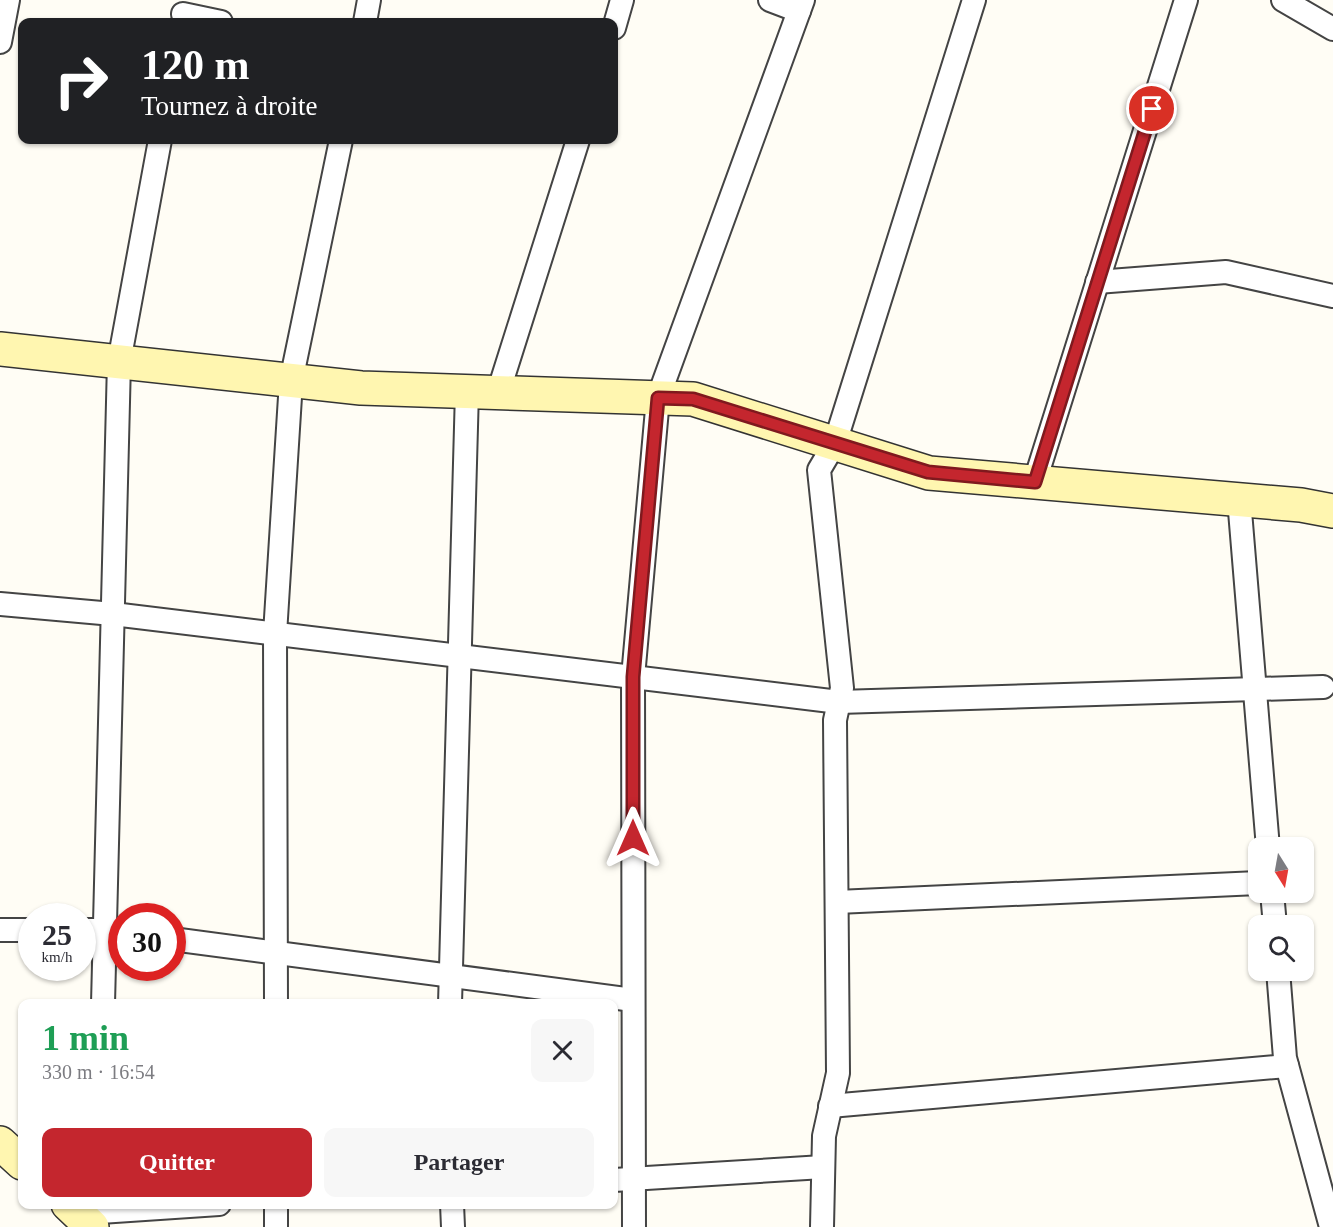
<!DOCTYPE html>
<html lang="fr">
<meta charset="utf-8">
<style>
body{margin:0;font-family:"Times New Roman",serif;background:#f7f7f7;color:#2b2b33;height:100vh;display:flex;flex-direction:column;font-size:22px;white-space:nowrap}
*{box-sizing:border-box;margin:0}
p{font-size:20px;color:#7c7c81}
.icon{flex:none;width:33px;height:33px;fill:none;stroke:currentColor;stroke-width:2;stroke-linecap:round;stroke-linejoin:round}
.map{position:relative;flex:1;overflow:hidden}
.details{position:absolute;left:18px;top:999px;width:600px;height:210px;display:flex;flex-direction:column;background:#fff;border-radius:12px;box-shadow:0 2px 4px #0004}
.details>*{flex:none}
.hud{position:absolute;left:18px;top:18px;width:600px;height:126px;border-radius:12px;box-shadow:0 2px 4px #0004;background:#202124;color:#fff;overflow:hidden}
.needle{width:39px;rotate:169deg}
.tools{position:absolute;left:1248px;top:837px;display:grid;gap:12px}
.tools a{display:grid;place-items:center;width:66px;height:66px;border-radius:12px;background:#fff;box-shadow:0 2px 4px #0004;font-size:30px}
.speed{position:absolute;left:18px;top:903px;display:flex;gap:12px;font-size:30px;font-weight:700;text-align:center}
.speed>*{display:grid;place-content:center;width:78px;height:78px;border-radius:50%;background:#fff;box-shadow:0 2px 4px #0004;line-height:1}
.speed small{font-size:15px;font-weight:400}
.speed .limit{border:9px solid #d22;background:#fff;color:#111}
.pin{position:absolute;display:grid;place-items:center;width:51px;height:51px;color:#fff;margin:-26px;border:3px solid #fff;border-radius:50%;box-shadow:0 2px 6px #0007}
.me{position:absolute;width:66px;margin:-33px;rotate:0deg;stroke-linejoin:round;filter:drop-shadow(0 0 4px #0008)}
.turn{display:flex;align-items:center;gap:21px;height:126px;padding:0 24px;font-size:27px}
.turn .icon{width:78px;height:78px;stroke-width:2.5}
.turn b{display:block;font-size:42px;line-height:51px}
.round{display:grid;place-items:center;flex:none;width:63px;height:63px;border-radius:12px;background:#f7f7f7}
.head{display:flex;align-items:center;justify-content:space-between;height:102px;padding:0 24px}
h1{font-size:36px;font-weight:700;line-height:45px;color:#1e9e55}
.primary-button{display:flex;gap:12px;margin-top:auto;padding:12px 24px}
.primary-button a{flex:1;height:69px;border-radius:12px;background:#c4262e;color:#fff;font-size:24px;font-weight:700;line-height:69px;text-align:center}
.primary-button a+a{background:#f7f7f7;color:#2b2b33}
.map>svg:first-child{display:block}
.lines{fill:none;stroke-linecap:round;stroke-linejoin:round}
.street-casing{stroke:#444;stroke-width:26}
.secondary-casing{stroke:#333;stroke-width:36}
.street{stroke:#fff;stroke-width:22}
.secondary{stroke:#fff6b0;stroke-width:33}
.route-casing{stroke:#7f191e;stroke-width:15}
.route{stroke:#c4262e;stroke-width:10}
</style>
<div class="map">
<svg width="1333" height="1227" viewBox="0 0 1333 1227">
<rect width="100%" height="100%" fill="#fffdf5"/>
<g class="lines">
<defs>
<g id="street">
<polyline points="770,0 799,11"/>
<polyline points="1283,0 1333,29"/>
<polyline points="183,14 221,22"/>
<polyline points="365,22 369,0"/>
<polyline points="614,28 622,0"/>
<polyline points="0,42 8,0"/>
<polyline points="1097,282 1226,272 1333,296"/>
<polyline points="498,393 578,140"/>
<polyline points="1035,481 1186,0"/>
<polyline points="1239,499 1268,848"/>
<polyline points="0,604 113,614 839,702 1323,687"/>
<polyline points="1272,892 1275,926"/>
<polyline points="837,902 1258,883"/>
<polyline points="0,930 32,930"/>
<polyline points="82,930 104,930 122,933"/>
<polyline points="172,939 633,1000"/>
<polyline points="1278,970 1285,1058 1331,1227"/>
<polyline points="103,1004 119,362 160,140"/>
<polyline points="276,1004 275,634 291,381 341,140"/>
<polyline points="450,1004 467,391"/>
<polyline points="830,1106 1287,1066"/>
<polyline points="614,1180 823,1167"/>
<polyline points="276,1204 276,1227"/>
<polyline points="452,1204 453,1227"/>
<polyline points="100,1212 219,1204"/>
<polyline points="634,1227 633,677 658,398 803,0"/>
<polyline points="822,1227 824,1136 838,1073 835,720 842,688 819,470 835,443 974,0"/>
</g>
<g id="secondary">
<polyline points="0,349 361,388 693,399 929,473 1301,505 1333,511"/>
<polyline points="0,1143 22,1163"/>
<polyline points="68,1204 92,1227"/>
</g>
</defs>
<use href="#street" class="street-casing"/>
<use href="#secondary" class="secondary-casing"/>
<use href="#street" class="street"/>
<use href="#secondary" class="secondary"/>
</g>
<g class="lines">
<defs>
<polyline id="route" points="633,838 633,677 658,398 693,399 928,472 1035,482 1152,109"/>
</defs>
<use href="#route" class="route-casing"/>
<use href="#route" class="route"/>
</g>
</svg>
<div class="tools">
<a><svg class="needle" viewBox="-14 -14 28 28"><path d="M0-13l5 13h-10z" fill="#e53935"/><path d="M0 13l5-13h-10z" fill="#7c7c81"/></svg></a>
<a><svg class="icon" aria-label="search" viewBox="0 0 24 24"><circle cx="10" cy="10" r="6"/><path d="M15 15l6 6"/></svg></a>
</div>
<div class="speed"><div>25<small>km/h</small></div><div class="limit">30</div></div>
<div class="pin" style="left:1152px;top:109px;background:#d93025"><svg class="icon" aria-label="arrive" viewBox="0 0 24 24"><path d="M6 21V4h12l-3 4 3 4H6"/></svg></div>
<svg class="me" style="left:633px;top:838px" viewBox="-20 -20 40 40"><path d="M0-17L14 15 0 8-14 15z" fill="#c4262e" stroke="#fff" stroke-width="4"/></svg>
<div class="hud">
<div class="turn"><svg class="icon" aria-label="right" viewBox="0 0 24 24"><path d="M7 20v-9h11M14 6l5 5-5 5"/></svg><div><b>120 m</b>Tournez à droite</div></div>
</div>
<section class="details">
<div class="head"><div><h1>1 min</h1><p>330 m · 16:54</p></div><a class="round"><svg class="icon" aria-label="close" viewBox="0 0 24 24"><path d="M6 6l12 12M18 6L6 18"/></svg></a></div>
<div class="primary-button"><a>Quitter</a><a>Partager</a></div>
</section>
</div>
